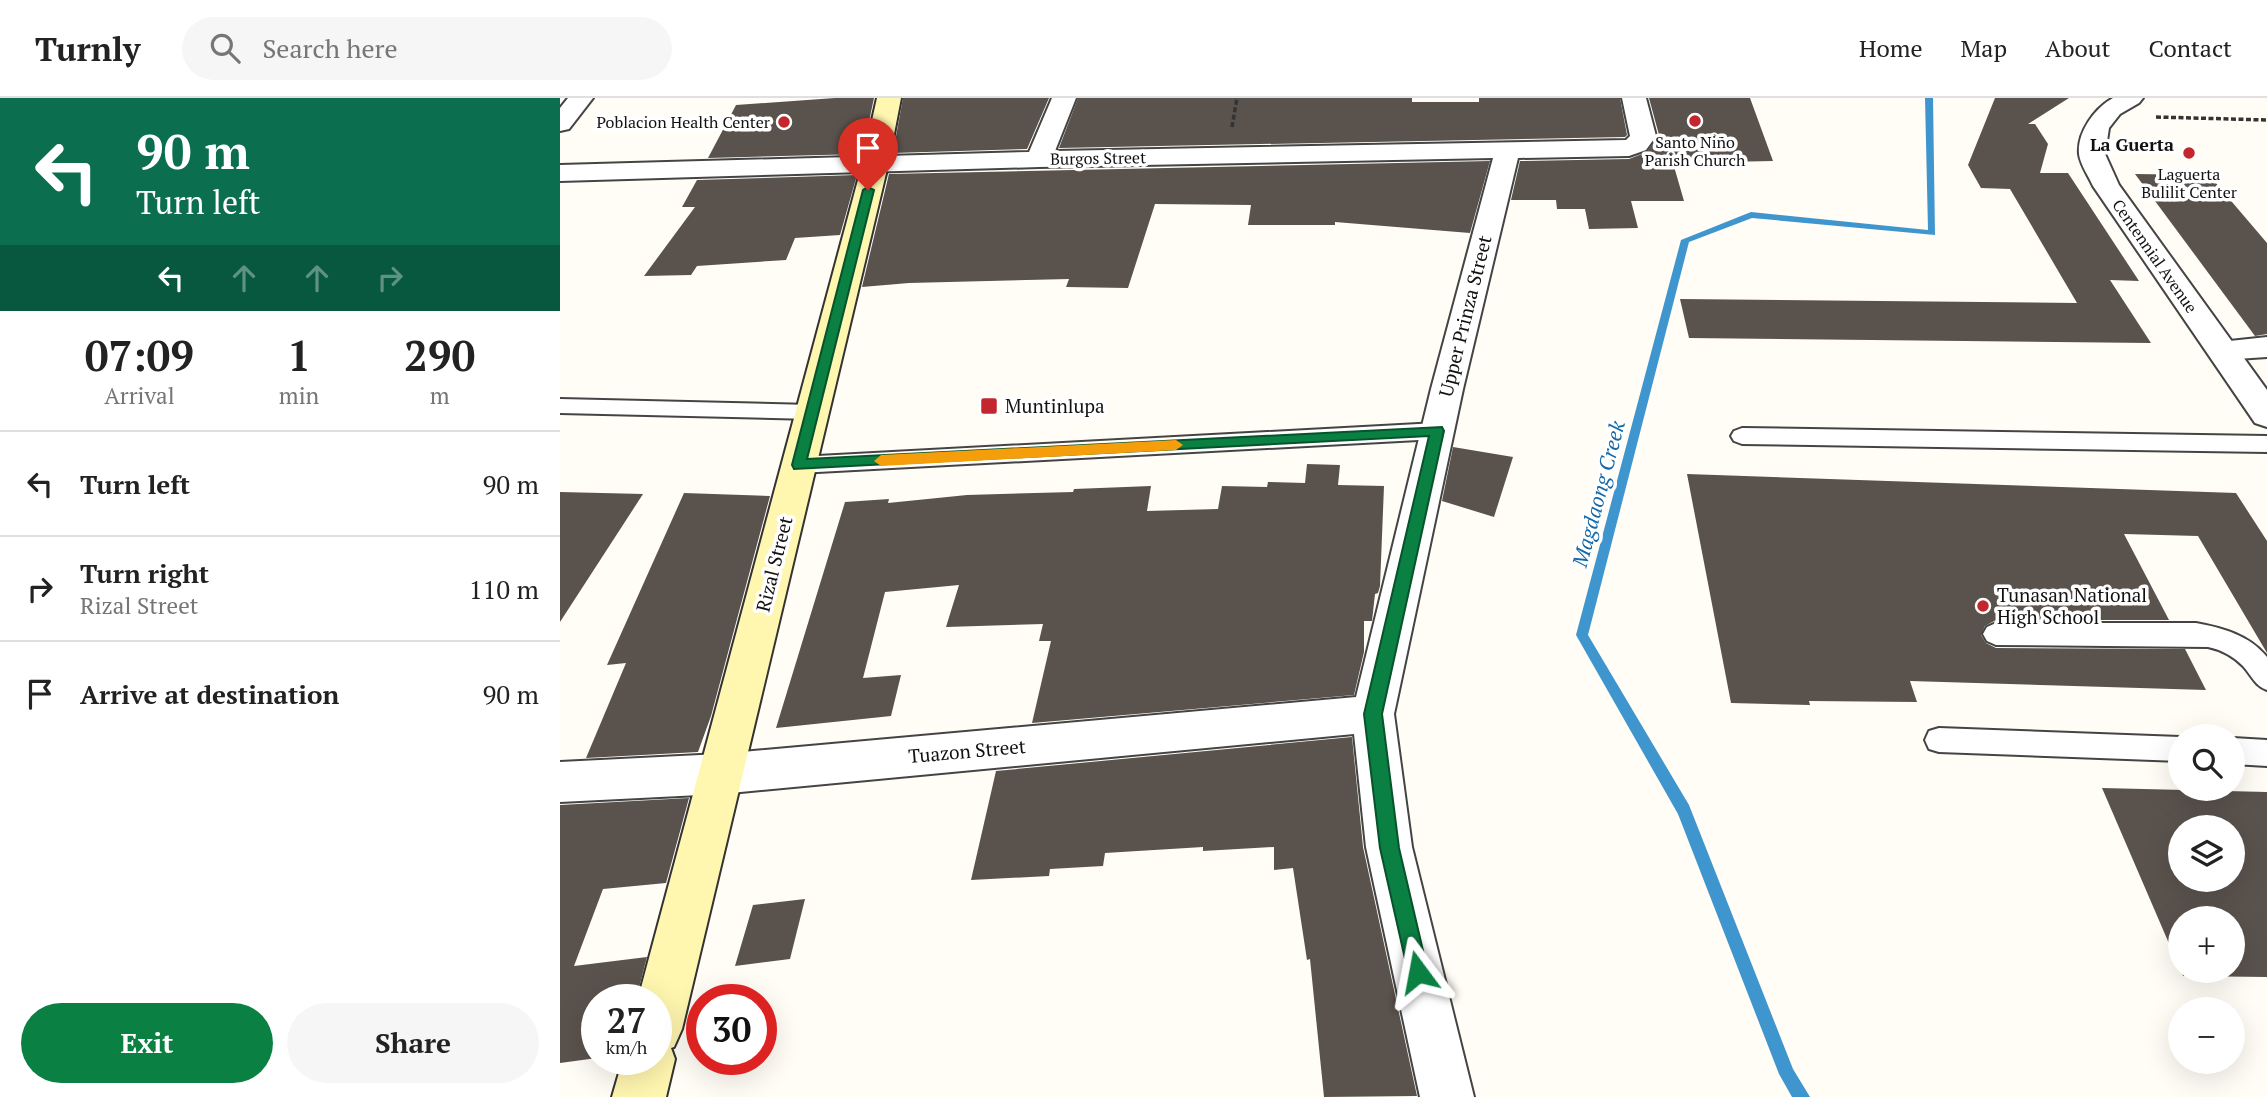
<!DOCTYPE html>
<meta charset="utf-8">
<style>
body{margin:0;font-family:"PT Serif",serif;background:#f6f6f6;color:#222;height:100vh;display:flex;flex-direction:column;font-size:26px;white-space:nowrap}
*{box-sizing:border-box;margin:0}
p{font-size:23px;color:#767676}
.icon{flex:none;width:38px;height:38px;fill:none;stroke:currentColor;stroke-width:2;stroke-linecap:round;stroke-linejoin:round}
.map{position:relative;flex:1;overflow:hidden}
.details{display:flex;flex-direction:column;background:#fff;width:560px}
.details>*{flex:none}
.banner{background:#0b6e4f;color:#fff;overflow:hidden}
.buttons{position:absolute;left:1608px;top:626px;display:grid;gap:14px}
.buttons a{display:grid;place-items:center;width:77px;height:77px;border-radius:50%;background:#fff;box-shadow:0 7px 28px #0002;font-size:35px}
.speed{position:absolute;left:21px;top:886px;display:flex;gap:14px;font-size:35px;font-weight:700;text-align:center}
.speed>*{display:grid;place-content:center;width:91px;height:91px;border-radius:50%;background:#fff;box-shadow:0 7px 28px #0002;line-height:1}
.speed small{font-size:18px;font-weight:400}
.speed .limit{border:10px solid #d22;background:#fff;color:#111}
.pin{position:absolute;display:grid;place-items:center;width:60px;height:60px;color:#fff;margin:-72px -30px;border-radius:50% 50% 50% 0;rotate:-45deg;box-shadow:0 0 7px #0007}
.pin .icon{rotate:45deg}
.me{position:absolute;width:77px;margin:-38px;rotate:347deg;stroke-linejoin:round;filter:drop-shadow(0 0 5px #0008)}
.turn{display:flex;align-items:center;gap:24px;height:147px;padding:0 21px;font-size:32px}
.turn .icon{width:91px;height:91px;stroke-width:2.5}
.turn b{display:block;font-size:49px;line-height:60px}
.lanes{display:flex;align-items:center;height:66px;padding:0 21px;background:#0003;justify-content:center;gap:35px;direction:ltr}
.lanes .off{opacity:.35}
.eta{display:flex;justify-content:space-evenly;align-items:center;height:119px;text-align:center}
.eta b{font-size:42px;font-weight:700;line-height:49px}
.primary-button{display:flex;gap:14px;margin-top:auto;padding:14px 21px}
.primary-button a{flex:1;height:80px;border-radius:42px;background:#0b8043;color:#fff;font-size:28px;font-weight:700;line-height:80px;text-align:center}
.primary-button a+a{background:#f6f6f6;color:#222}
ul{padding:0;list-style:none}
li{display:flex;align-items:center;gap:21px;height:105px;padding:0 21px;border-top:2px solid #e0e0e0}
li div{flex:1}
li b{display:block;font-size:26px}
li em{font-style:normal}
header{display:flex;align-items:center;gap:42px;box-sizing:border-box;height:98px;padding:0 35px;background:#fff;border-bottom:2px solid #e0e0e0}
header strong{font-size:33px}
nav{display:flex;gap:38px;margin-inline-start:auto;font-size:24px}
.search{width:490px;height:63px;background:#f6f6f6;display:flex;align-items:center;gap:18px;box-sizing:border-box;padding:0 24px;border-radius:38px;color:#767676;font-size:26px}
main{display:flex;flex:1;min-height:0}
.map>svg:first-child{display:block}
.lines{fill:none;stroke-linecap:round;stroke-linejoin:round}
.stream{fill:#3f96cf;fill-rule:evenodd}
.building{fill:#5a524d;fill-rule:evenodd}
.service-casing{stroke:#444;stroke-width:4}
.minor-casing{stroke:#444;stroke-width:4}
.tertiary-casing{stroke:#444;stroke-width:4}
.secondary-casing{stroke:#333;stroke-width:4}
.path{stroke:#333;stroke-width:3.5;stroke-dasharray:5 2.5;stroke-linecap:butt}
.service{fill:#fff;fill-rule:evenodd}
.minor{fill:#fff;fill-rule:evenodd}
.tertiary{fill:#fff;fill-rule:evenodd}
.secondary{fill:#fff6b0;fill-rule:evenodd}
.route{fill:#0b8043;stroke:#07532c;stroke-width:2}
.slow{fill:#f59e0b}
.poi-dot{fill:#c4262e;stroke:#fff;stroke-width:2.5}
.labels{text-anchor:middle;stroke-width:7;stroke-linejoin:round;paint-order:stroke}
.far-poi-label{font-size:16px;fill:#111;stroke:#fff}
.far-street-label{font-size:16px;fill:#111;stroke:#fff}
.far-neighbourhood-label{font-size:18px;font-weight:bold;fill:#111;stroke:#fff}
.street-label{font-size:19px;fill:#111;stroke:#fff}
.poi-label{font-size:19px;fill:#111;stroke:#fff;text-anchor:start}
.water-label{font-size:21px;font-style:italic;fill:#1768a6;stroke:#fff}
</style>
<header>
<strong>Turnly</strong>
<div class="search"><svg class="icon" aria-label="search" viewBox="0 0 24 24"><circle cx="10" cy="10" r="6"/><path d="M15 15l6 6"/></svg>Search here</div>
<nav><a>Home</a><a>Map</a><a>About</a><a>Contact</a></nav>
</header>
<main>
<section class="details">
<div class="banner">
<div class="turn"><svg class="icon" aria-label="left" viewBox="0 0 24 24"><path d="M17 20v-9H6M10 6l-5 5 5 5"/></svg><div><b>90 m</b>Turn left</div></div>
<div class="lanes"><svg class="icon" aria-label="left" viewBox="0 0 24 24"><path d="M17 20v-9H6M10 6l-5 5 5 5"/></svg><svg class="icon off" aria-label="ahead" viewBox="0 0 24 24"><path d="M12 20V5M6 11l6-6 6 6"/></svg><svg class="icon off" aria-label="ahead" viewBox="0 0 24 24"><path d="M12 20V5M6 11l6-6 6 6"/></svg><svg class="icon off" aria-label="right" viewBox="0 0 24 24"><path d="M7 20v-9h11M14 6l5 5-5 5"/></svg></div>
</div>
<div class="eta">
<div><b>07:09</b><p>Arrival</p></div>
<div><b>1</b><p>min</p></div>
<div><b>290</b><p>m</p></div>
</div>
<ul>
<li><svg class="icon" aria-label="left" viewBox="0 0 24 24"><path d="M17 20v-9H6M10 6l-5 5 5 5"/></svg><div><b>Turn left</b></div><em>90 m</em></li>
<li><svg class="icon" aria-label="right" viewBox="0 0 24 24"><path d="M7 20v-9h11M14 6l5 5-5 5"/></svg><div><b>Turn right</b><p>Rizal Street</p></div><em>110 m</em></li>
<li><svg class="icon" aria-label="arrive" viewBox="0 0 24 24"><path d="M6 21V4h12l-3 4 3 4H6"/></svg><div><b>Arrive at destination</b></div><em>90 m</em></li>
</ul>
<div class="primary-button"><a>Exit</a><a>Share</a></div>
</section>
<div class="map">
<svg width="1707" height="999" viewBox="0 0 1707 999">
<rect width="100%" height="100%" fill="#fffdf5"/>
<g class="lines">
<polygon class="stream" points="1365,0 1373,0 1375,137 1192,120 1129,144 1028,537 1129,707 1233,971 1250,999 1232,999 1219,976 1118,716 1016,537 1121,142 1191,114 1368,132"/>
</g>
<g class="building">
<polygon points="275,0 314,0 302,56 148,60 176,7"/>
<polygon points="343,0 489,0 467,51 333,55"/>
<polygon points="518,0 852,0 852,4 919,4 919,0 1060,0 1067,37 1065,39 499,50"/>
<polygon points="1089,0 1190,0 1213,63 1113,65 1124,103 1071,103 1078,130 1029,131 1025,111 997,111 996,102 951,102 960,63 1069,61 1087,54 1099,37"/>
<polygon points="1435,0 1509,0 1468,26 1475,26 1488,46 1480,75 1508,75 1579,183 1550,182 1591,245 1129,240 1120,201 1517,205 1450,91 1421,90 1408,67"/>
<polygon points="930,63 910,135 775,124 775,127 688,127 691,107 595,106 568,190 506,189 509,181 349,185 302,189 329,76"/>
<polygon points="1575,76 1649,77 1707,145 1707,236 1695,238"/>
<polygon points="297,77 280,137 235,140 226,162 137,168 131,177 84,178 135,109 122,109 137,82"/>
<polygon points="893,349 953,359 934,419 882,403"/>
<polygon points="747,366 780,367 778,387 824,388 820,488 818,495 815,496 812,523 804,523 804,554 794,597 472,625 491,543 479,543 483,526 386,529 399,487 325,494 303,580 341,577 331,618 216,630 285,404 329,401 328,405 407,397 513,394 514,391 591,388 587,413 658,411 662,388 707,389 708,384 745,385"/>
<polygon points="1127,376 1676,395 1707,443 1707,555 1638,438 1564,436 1609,522 1436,522 1425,528 1421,537 1426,545 1436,550 1625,551 1646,592 1350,583 1357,604 1249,603 1250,607 1171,605"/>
<polygon points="0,394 83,396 0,524"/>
<polygon points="124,395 210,398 151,618 138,654 26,660 66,565 47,567"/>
<polygon points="792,639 803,749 857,998 764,999 750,861 747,862 733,770 714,772 714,749 643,753 643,749 545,755 543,768 490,771 489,778 411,782 436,673"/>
<path d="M1542 690 1707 694V879L1623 878 1622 873H1673V821H1620V871ZM1620 730H1673V782H1620Z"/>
<polygon points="129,700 106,785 43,791 14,868 87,859 76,901 37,901 37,960 0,965 0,707"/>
<polygon points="245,801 230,861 175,868 193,807"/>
</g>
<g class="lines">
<defs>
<g id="service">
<polygon points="0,301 252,307 259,309 263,314 259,319 252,321 0,315"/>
<polygon points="877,325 885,328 888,333 885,338 877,341 239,375 231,373 228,367 231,361 239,359"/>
<polygon points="1182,330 1707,338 1707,354 1182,346 1174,343 1171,338 1174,333"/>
<path d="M1436 525H1636C1663 530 1689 537 1707 559V592C1695 588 1692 578 1683 568 1673 558 1662 552 1648 549L1436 547 1427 543 1423 536 1427 529Z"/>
<polygon points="1379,630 1620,639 1620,663 1379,654 1369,651 1365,642 1369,633"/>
<polygon points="1673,640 1707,642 1707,668 1673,666"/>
</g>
<g id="minor">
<polygon points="8,0 33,0 9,31 0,33 0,10"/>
<polygon points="492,0 516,0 495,53 1066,42 1070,38 1062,0 1086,0 1096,38 1086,52 1069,58 958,60 903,291 834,616 852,749 914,999 860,999 806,749 794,636 160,696 0,704 0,664 160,656 796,599 871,291 933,60 479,69 0,83 0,67 469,54"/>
<polygon points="1707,239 1707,259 1662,262 1651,259 1646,252 1651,245"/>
</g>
<path id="tertiary" d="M1553 0H1583L1579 5 1560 16 1549 30 1545 56 1559 87 1707 292V329L1695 325 1533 88C1529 79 1520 66 1519 56 1517 34 1535 10 1553 0Z"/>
<polygon id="secondary" points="317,0 341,0 328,67 122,931 114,949 111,950 115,961 106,999 52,999 63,961 96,961 96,901 78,901 302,67"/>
</defs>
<use href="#service" class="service-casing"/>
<use href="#minor" class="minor-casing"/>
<use href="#tertiary" class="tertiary-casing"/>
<use href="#secondary" class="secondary-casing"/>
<g class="path">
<polyline points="1596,19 1707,22"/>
<polyline points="672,29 677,0"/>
</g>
<use href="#service" class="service"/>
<use href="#minor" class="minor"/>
<use href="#tertiary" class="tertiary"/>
<use href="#secondary" class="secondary"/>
</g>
<polygon class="route" points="308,89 314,92 247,361 882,329 884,333 822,616 839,750 868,874 865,882 858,885 851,882 848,874 820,750 804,616 869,338 234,371 232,367 303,92"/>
<polygon class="slow" points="616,342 623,347 616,352 321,368 314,363 321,357"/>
<g class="poi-dot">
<circle cx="1135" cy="23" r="7"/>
<circle cx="224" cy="24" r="7"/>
<circle cx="1629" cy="55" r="7"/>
<rect x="420" y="299" width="18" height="18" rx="3.5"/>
<circle cx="1423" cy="508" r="7"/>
</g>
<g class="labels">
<g class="far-poi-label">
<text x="210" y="30" text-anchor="end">Poblacion Health Center</text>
<text x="1135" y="50">Santo Niño<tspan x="1135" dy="18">Parish Church</tspan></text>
<text x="1629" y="82">Laguerta<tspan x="1629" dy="18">Bulilit Center</tspan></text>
</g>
<g class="far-street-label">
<text transform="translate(538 60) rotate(-1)" y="6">Burgos Street</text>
<text transform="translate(1595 158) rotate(55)" y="6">Centennial Avenue</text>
</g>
<g class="far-neighbourhood-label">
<text x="1572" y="53">La Guerta</text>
</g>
<g class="street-label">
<text transform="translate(905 218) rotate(-76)" y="7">Upper Prinza Street</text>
<text transform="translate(214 466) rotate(-76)" y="7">Rizal Street</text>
<text transform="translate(407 653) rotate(-5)" y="7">Tuazon Street</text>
</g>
<g class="poi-label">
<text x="445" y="315">Muntinlupa</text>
<text x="1437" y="504">Tunasan National<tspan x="1437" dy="22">High School</tspan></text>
</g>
<g class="water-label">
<text transform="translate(1039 396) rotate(-75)" y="7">Magdaong Creek</text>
</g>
</g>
</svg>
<div class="buttons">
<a><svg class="icon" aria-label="search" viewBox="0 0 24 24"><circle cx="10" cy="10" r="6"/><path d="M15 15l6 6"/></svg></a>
<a><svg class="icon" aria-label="layers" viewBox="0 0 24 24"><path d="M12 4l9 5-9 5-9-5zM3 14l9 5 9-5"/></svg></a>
<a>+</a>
<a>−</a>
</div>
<div class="speed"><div>27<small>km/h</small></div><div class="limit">30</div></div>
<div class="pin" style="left:308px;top:92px;background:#d93025"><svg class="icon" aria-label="arrive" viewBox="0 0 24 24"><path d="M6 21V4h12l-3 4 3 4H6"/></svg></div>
<svg class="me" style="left:858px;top:874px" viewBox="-20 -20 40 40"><path d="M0-17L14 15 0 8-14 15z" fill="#0b8043" stroke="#fff" stroke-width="4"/></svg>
</div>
</main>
